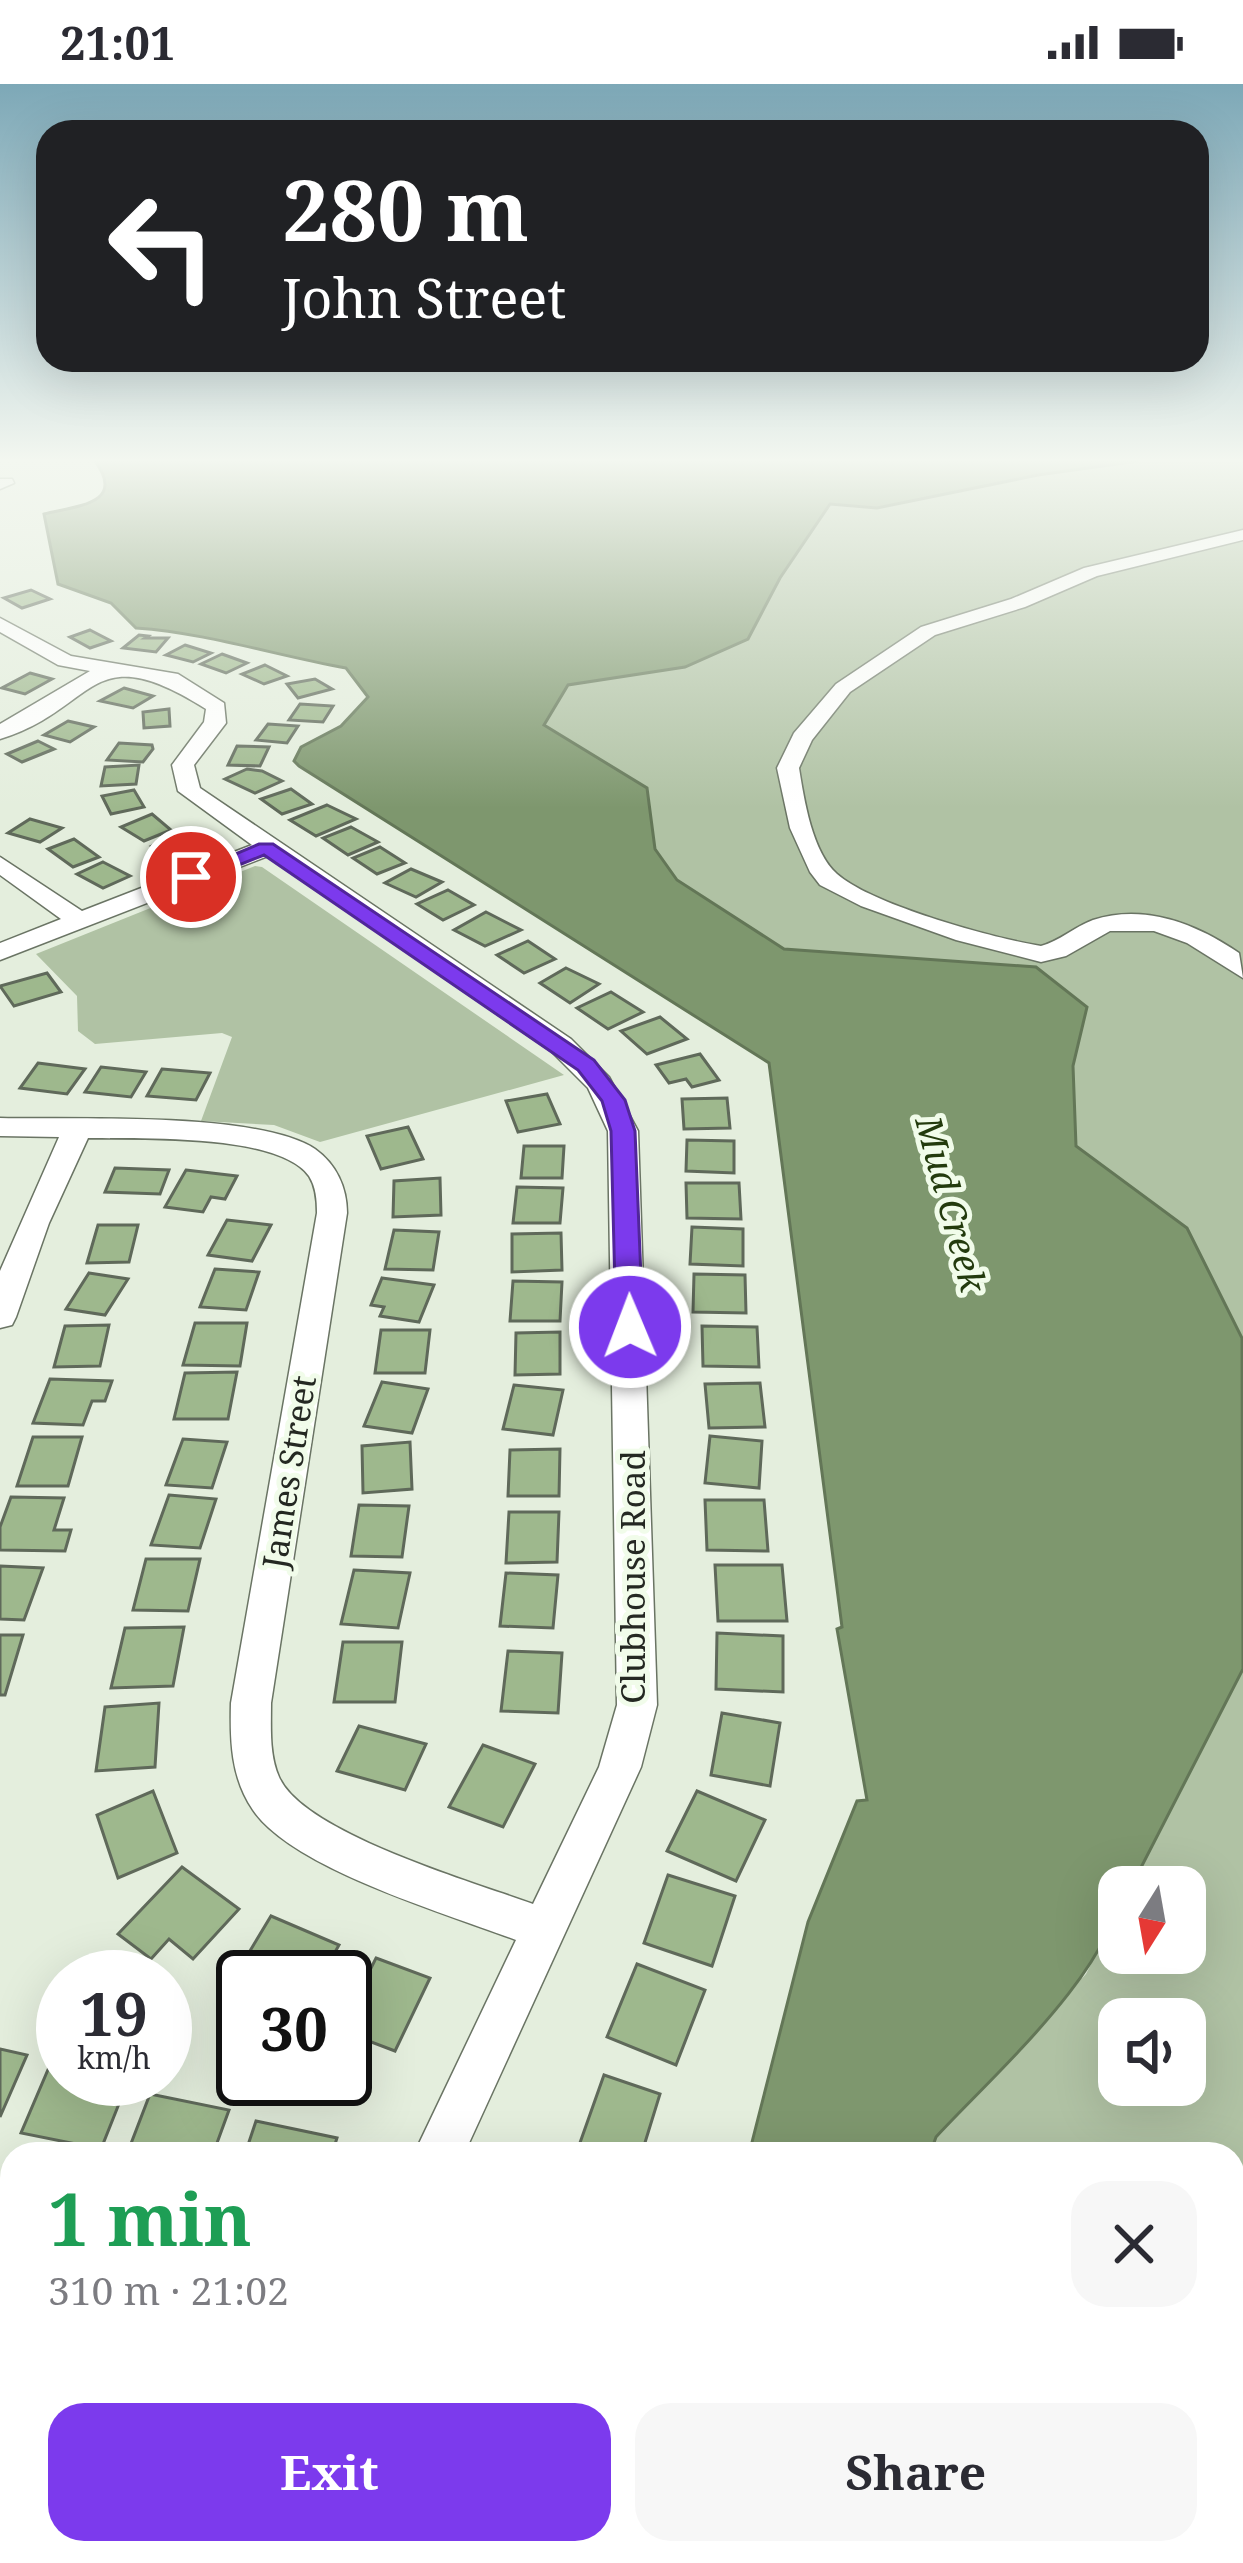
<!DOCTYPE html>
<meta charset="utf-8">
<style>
body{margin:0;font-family:"Noto Serif",serif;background:#f7f7f7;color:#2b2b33;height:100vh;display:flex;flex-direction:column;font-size:45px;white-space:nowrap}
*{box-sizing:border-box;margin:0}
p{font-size:39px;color:#7c7c81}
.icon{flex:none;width:66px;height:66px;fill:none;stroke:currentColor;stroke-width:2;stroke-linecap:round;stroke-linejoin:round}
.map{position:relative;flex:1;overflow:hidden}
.panel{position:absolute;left:0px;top:2058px;width:1245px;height:423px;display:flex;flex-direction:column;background:#fff;border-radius:36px 36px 0 0;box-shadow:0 12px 48px #0002}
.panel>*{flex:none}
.guide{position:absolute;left:36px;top:36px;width:1173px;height:252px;border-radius:36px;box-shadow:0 12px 48px #0002;background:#202124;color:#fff;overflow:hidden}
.needle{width:78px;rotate:191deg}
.fabs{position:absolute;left:1098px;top:1782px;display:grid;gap:24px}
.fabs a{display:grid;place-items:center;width:108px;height:108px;border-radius:24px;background:#fff;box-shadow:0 12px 48px #0002;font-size:60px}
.speed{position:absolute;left:36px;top:1866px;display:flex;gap:24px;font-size:60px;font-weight:700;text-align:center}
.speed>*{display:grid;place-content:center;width:156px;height:156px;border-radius:50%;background:#fff;box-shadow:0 12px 48px #0002;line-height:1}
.speed small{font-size:30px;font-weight:400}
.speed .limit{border:6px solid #111;border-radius:18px;background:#fff;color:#111}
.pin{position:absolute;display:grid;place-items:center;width:102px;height:102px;color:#fff;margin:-51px;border:6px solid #fff;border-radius:50%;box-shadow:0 3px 12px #0007}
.me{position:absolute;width:132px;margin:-66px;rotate:359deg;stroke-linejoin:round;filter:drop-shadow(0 0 9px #0008)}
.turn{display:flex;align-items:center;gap:42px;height:252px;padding:0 48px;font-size:54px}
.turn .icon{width:156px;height:156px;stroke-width:2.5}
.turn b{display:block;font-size:84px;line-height:102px}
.round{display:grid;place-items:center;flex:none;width:126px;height:126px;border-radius:36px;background:#f7f7f7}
.overview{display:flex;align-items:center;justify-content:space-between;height:204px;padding:0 48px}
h1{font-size:72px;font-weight:700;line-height:90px;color:#1e9e55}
.primary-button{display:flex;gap:24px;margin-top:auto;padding:24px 48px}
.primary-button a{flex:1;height:138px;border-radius:36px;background:#7c3aed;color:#fff;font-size:48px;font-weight:700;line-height:138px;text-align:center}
.primary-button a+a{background:#f7f7f7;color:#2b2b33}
.status{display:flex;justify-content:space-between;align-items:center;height:84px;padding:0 60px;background:#fff;direction:ltr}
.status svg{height:33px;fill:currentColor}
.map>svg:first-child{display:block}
.green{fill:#b0c2a4;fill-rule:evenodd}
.water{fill:#7e976e;stroke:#637657;stroke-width:3}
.building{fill:#9eb88d;stroke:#5f695a;stroke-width:3}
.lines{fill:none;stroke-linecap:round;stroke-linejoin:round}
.minor-casing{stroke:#6a7464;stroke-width:3}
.minor{fill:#fff;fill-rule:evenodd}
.route{fill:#7c3aed;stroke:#51269a;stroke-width:3}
.labels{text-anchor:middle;stroke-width:10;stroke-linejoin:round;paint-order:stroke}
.street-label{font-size:33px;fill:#242822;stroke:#f1fcea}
.water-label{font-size:36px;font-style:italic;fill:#233b0d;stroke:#f1fcea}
</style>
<div class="status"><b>21:01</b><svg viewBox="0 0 49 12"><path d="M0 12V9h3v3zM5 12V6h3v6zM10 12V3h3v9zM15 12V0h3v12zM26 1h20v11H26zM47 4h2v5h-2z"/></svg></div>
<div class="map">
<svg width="1243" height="2479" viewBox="0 0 1243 2479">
<rect width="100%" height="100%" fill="#e4eedd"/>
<g class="green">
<polygon points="1138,377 1243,377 1243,1280 1242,1254 1187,1144 1076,1062 1073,982 1087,923 784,865 677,796 655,765 647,704 544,642 568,601 685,583 780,494 830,420 877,424 1038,391"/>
<polygon points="255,782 262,783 564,991 320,1058 274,1041 201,1037 232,953 222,949 95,960 78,947 77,912 36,870"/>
<path d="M1243 1585V2479H744L748 2469H1233V2070H930L936 2053 1086 1890 1119 1826V1869H1185V1803H1131ZM1119 1935H1185V2001H1119Z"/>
</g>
<path class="water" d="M95 377H1138L1038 391 877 424 830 420 780 494 748 555 685 583 568 601 544 641 647 704 655 765 677 796 784 865 1036 883 1087 923 1073 982 1076 1062 1187 1144 1242 1254 1243 1585 1131 1803H1119C1119 1881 989 1995 936 2053L930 2070H749L808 1838 857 1717 867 1716 837 1545 842 1543 769 979 299 682 294 677 301 663 341 642 368 613 346 584C274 571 207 549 136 544L111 519 58 500 44 430C76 422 127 420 95 377Z"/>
<g class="building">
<polygon points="31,506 50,515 22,524 4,514"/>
<polygon points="90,546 111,557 90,564 70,553"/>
<polygon points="139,551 148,552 145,554 168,554 156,568 123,564"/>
<polygon points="185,561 211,569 193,578 166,571"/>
<polygon points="222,570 247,579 226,589 201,580"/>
<polygon points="265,581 287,592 264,600 242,590"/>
<polygon points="30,589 52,595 25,610 2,604"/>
<polygon points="315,595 332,605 298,614 287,600"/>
<polygon points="124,604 153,612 133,624 100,617"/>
<polygon points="300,620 333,622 323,638 289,636"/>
<polygon points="169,625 170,642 144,644 143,628"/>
<polygon points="68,637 94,643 70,658 44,651"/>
<polygon points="268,640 298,642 287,659 256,656"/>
<polygon points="38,657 54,665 22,678 7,670"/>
<polygon points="119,659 152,661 153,665 143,678 107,676"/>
<polygon points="237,662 269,663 260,682 228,681"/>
<polygon points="139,681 136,700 101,702 105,683"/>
<polygon points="247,685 262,687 282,697 255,709 225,695"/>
<polygon points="291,705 312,720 282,730 261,715"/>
<polygon points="134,706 144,723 111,730 102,712"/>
<polygon points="327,721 356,735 316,752 290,736"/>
<polygon points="152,730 171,746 144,757 121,743"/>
<polygon points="30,735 62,744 40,758 8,749"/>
<polygon points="351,743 378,758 348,771 323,754"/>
<polygon points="178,749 205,763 179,775 152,762"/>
<polygon points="74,755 99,773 73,783 48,765"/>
<polygon points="380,763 405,779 377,790 353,774"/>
<polygon points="103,778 130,792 103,804 77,790"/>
<polygon points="411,785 442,798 416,813 385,799"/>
<polygon points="448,806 474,821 443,836 417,820"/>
<polygon points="486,828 521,846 485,862 454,846"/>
<polygon points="528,857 555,875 524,889 497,871"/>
<polygon points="566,884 599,900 570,919 540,899"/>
<polygon points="47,889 61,908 14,922 0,902"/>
<polygon points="611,908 643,928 608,945 577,924"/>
<polygon points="660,933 687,955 647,970 621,947"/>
<polygon points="700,970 719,996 692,1003 686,995 669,999 656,981"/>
<polygon points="38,979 85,985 67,1010 20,1004"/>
<polygon points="101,983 146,988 131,1013 85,1008"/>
<polygon points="162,985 210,989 196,1016 147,1012"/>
<polygon points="547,1010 560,1040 518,1048 506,1017"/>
<polygon points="727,1014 730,1044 684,1045 682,1015"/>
<polygon points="408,1043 423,1075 381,1085 367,1052"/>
<polygon points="687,1056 734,1057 734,1089 686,1087"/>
<polygon points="524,1062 564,1062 562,1094 521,1094"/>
<polygon points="115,1084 169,1086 160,1110 105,1108"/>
<polygon points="186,1086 237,1092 225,1115 211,1113 203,1128 165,1123"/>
<polygon points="440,1094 441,1131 393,1133 394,1097"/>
<polygon points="686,1099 739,1099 741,1135 687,1134"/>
<polygon points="517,1103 563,1104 560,1139 513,1139"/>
<polygon points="227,1136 271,1141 252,1177 208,1171"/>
<polygon points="98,1141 138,1141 129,1178 87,1179"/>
<polygon points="692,1143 743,1145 743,1182 690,1180"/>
<polygon points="394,1146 439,1148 433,1186 385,1185"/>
<polygon points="561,1149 562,1186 512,1188 512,1150"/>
<polygon points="215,1185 259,1188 246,1226 200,1223"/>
<polygon points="89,1189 128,1195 105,1231 66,1225"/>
<polygon points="694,1190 745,1191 746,1229 693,1228"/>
<polygon points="382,1194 434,1201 419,1238 380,1232 384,1223 371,1221"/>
<polygon points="513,1197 562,1198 560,1237 510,1237"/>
<polygon points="195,1239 247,1239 240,1282 183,1281"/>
<polygon points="109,1241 100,1282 54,1283 65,1242"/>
<polygon points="702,1242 757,1243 759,1283 703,1282"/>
<polygon points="381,1246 430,1246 425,1289 375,1289"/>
<polygon points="560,1248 560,1290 515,1291 516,1249"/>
<polygon points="237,1288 228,1335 174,1335 185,1289"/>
<polygon points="50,1295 112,1297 105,1317 92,1317 83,1341 33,1339"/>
<polygon points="382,1298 428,1305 412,1349 364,1342"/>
<polygon points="760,1299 765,1343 709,1344 705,1300"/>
<polygon points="514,1301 563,1306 553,1351 503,1345"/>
<polygon points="710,1352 762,1357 759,1404 705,1399"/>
<polygon points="33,1353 82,1353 68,1402 17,1402"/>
<polygon points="183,1355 227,1358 212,1404 166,1401"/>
<polygon points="410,1358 412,1405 363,1409 362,1362"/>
<polygon points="560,1365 559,1412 508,1412 510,1366"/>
<polygon points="169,1411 216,1415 200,1464 151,1461"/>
<polygon points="11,1413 64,1414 54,1446 71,1446 65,1467 0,1466 0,1443"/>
<polygon points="705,1416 764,1416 768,1467 707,1466"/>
<polygon points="359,1421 409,1422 402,1473 351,1472"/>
<polygon points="509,1428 559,1428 557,1478 506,1479"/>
<polygon points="146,1475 200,1475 188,1527 133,1526"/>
<polygon points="715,1481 782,1481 787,1537 718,1537"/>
<polygon points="0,1482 43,1484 24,1536 0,1535"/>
<polygon points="354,1486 410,1489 398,1544 341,1540"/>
<polygon points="506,1489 558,1491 553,1544 500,1542"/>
<polygon points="184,1543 173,1602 111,1604 125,1544"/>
<polygon points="717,1549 783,1552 783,1608 716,1605"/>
<polygon points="0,1551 23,1551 5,1611 0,1611"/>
<polygon points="343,1558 402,1558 395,1618 334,1618"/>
<polygon points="508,1567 562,1569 558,1629 501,1627"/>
<polygon points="159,1619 155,1683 96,1687 105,1623"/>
<polygon points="722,1629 780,1639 770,1702 711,1691"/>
<polygon points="359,1642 426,1660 405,1706 337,1687"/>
<polygon points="483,1661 535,1680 503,1743 449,1723"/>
<polygon points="153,1707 177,1769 118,1794 97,1731"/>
<polygon points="697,1707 765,1736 736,1797 667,1767"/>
<polygon points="182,1783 239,1825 193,1875 169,1855 151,1875 118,1850"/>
<polygon points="668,1791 735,1812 712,1882 644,1859"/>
<polygon points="271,1832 339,1861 321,1893 257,1893 239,1885"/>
<polygon points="376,1874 430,1894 395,1967 345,1948 345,1936"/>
<polygon points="637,1880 705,1906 676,1981 607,1953"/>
<polygon points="0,1965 27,1971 0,2033"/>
<polygon points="50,1981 63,1984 63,1995 128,1997 101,2065 21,2049"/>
<polygon points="604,1991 660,2010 643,2065 659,2070 576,2070"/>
<polygon points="150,2010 229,2026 213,2070 127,2070"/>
<polygon points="256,2037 337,2054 332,2070 245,2070"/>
<polygon points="12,2290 12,2389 0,2386 0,2320"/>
</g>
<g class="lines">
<defs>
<g id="minor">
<polygon points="0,395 12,395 14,399 0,405"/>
<path d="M1243 446V456L1097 492 1025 523 935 551 850 608 812 656 799 684C804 715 812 768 837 790 872 821 993 854 1041 862 1060 857 1074 843 1093 836 1144 819 1197 840 1239 869L1243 894 1187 859 1154 847H1110L1066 872 1041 878 956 856 861 822 820 801 810 788 790 744 777 684 794 649 836 600 921 543 1011 515 1084 484Z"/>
<path d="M0 534 71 572 178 590 224 619 226 639 194 681 200 704 571 955 609 993 638 1047 657 1621 641 1683 464 2070H414L516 1856C448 1830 293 1785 253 1726 231 1694 230 1657 231 1619L317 1129C317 1116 316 1103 309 1092 278 1049 138 1055 88 1054L49 1139 16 1233 12 1241 0 1244V1187L59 1053 0 1052V1034C73 1036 257 1027 315 1065 336 1080 347 1103 347 1129L271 1619C271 1642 269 1671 279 1693 303 1749 476 1799 533 1820L599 1683 617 1621 608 1047 588 1004 551 967 268 772 0 876V859L61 835 0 791V773L82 827 252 761 178 707 172 681 204 638 206 625C88 550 98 625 0 655V640L90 587 58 581 0 548Z"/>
<polygon points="0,2128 12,2132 12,2182 0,2178"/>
<polygon points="277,2469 333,2469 331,2479 273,2479"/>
</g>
</defs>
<use href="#minor" class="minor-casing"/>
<use href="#minor" class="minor"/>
</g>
<linearGradient id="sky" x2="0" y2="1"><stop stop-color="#7da8b7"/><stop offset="0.52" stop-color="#f3f7f0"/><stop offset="1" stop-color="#f3f7f0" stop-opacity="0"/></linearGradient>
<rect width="1243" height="724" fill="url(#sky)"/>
<polygon class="route" points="259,760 273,760 594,976 625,1016 635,1047 643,1243 639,1250 620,1250 616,1243 611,1047 602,1017 578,986 264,771 199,797 181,793"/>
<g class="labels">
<g class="street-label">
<text transform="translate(289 1388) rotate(-81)" y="12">James Street</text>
<text transform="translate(633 1493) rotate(-90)" y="12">Clubhouse Road</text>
</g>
<g class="water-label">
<text transform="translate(951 1120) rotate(75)" y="13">Mud Creek</text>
</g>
</g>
</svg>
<div class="fabs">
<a><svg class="needle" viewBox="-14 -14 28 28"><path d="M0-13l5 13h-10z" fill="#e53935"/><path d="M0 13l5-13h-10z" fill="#7c7c81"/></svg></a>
<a><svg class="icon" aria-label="sound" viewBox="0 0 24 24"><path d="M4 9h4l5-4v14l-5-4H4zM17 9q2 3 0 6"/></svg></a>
</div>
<div class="speed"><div>19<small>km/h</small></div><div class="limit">30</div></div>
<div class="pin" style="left:191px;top:793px;background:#d93025"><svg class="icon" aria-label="arrive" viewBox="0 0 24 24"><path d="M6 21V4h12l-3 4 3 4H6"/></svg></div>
<svg class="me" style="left:630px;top:1243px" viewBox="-20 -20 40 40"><circle r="17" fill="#7c3aed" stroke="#fff" stroke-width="3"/><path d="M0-11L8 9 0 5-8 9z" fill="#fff"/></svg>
<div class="guide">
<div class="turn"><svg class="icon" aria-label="left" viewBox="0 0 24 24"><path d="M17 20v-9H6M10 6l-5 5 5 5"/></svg><div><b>280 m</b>John Street</div></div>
</div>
<section class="panel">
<div class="overview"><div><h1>1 min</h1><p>310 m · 21:02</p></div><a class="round"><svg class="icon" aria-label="close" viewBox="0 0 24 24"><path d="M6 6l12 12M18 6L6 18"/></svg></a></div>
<div class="primary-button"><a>Exit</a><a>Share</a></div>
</section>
</div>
